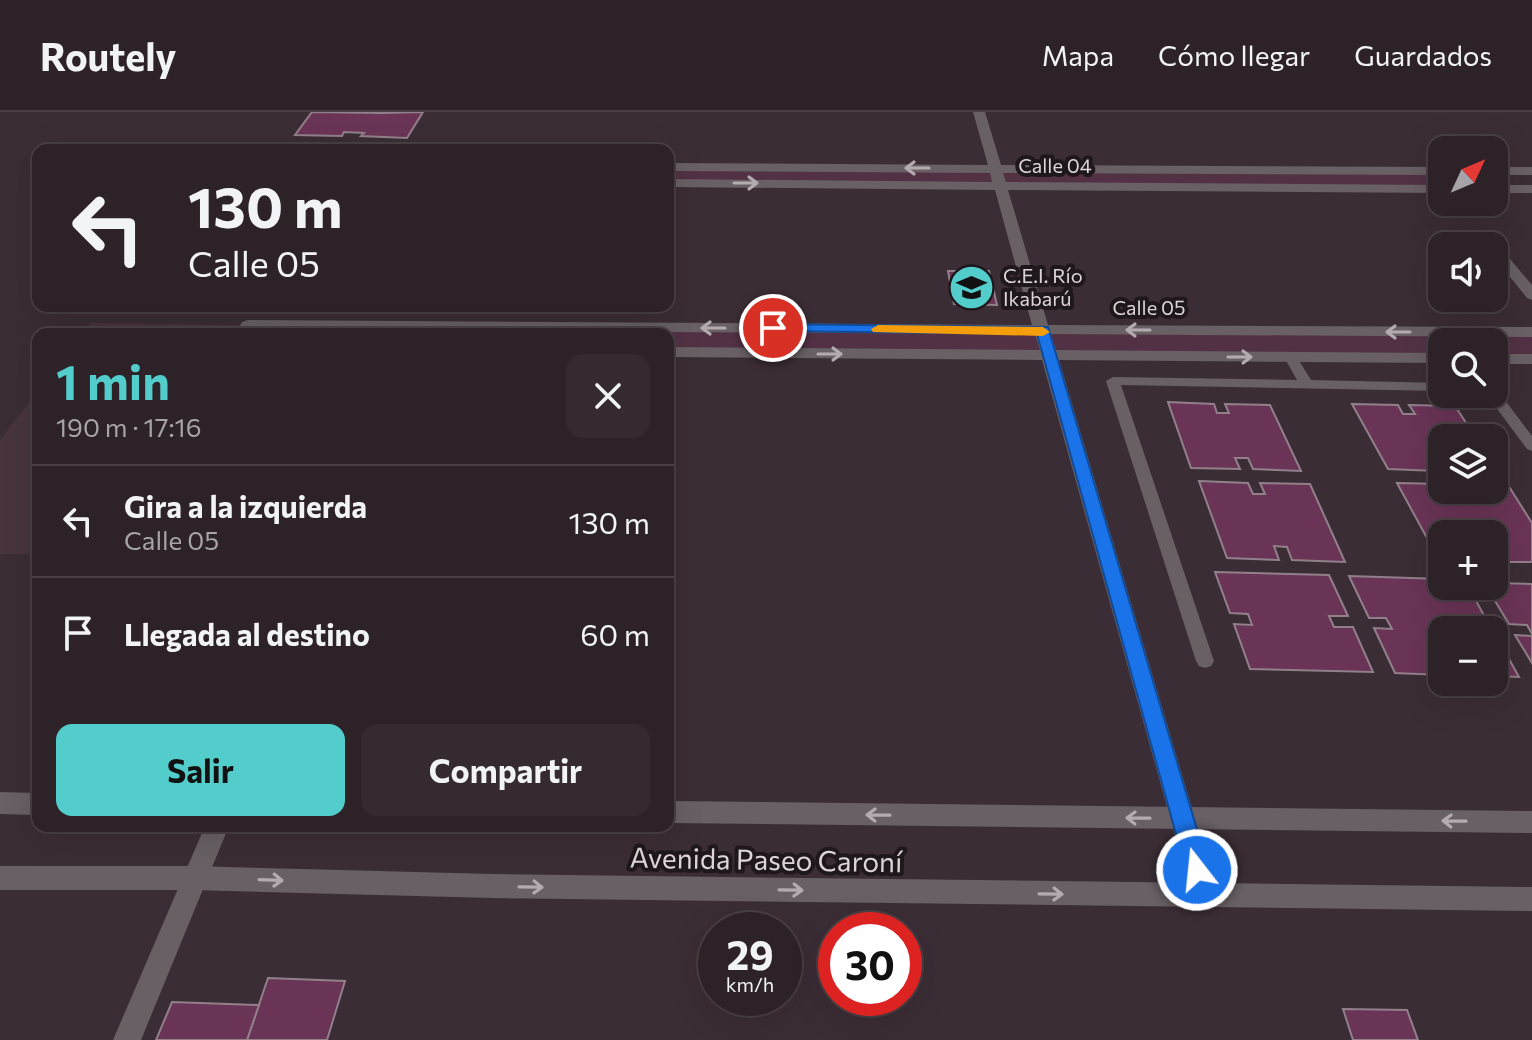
<!DOCTYPE html>
<html lang="es">
<meta charset="utf-8">
<style>
body{margin:0;font-family:Commissioner,sans-serif;background:#342a30;color:#f1f3f6;height:100vh;display:flex;flex-direction:column;font-size:30px;white-space:nowrap}
*{box-sizing:border-box;margin:0}
p{font-size:26px;color:#a6a4a8}
.icon{flex:none;width:44px;height:44px;fill:none;stroke:currentColor;stroke-width:2;stroke-linecap:round;stroke-linejoin:round}
.map{position:relative;flex:1;overflow:hidden}
.panel{position:absolute;left:32px;top:216px;width:642px;height:504px;display:flex;flex-direction:column;background:#2c2228;border-radius:16px;box-shadow:0 8px 32px #0002,0 0 0 2px #483f45}
.panel>*{flex:none}
.banner{position:absolute;left:32px;top:32px;width:642px;height:168px;border-radius:16px;box-shadow:0 8px 32px #0002,0 0 0 2px #483f45;background:#2c2228;color:#f1f3f6;overflow:hidden}
.needle{width:52px;rotate:46deg}
.fabs{position:absolute;left:1428px;top:24px;display:grid;gap:16px}
.fabs a{display:grid;place-items:center;width:80px;height:80px;border-radius:16px;background:#2c2228;box-shadow:0 8px 32px #0002,0 0 0 2px #483f45;font-size:40px}
.speed{position:absolute;left:698px;top:800px;display:flex;gap:16px;font-size:40px;font-weight:700;text-align:center}
.speed>*{display:grid;place-content:center;width:104px;height:104px;border-radius:50%;background:#2c2228;box-shadow:0 8px 32px #0002,0 0 0 2px #483f45;line-height:1}
.speed small{font-size:20px;font-weight:400}
.speed .limit{border:12px solid #d22;background:#fff;color:#111}
.pin{position:absolute;display:grid;place-items:center;width:68px;height:68px;color:#fff;margin:-34px;border:4px solid #fff;border-radius:50%;box-shadow:0 2px 8px #0007}
.me{position:absolute;width:88px;margin:-44px;rotate:344deg;stroke-linejoin:round;filter:drop-shadow(0 0 6px #0008)}
.turn{display:flex;align-items:center;gap:28px;height:168px;padding:0 24px;font-size:36px}
.turn .icon{width:104px;height:104px;stroke-width:2.5}
.turn b{display:block;font-size:56px;line-height:68px}
.round{display:grid;place-items:center;flex:none;width:84px;height:84px;border-radius:16px;background:#342a30}
.summary{display:flex;align-items:center;justify-content:space-between;height:136px;padding:0 24px}
h1{font-size:48px;font-weight:700;line-height:60px;color:#53cdcb}
.primary-button{display:flex;gap:16px;margin-top:auto;padding:16px 24px}
.primary-button a{flex:1;height:92px;border-radius:16px;background:#53cdcb;color:#111;font-size:32px;font-weight:700;line-height:92px;text-align:center}
.primary-button a+a{background:#342a30;color:#f1f3f6}
ul{padding:0;list-style:none}
li{display:flex;align-items:center;gap:24px;height:112px;padding:0 24px;border-top:2px solid #483f45}
li div{flex:1}
li b{display:block;font-size:30px}
li em{font-style:normal}
header{display:flex;align-items:center;gap:48px;box-sizing:border-box;height:112px;padding:0 40px;background:#2c2228;border-bottom:2px solid #483f45}
header strong{font-size:38px}
nav{display:flex;gap:44px;margin-inline-start:auto;font-size:28px}
.map>svg:first-child{display:block}
.built{fill:#48343f}
.green{fill:#523145}
.building{fill:#6a3456;stroke:#91808a;stroke-width:2}
.lines{fill:none;stroke-linecap:round;stroke-linejoin:round}
.service{fill:#686064;fill-rule:evenodd}
.minor{fill:#686064;fill-rule:evenodd}
.tertiary{fill:#686064;fill-rule:evenodd}
.oneway{stroke:#b4abb0}
.route{fill:#1a73e8;stroke:#114b97;stroke-width:2}
.slow{fill:#f59e0b}
.labels{text-anchor:middle;stroke-width:8;stroke-linejoin:round;paint-order:stroke}
.far-street-label{font-size:20px;fill:#ddd4d9;stroke:#1e171b}
.far-poi-label{font-size:20px;fill:#ddd4d9;stroke:#1e171b;text-anchor:start}
.near-street-label{font-size:28px;fill:#ddd4d9;stroke:#1e171b}
</style>
<header>
<strong>Routely</strong>
<nav><a>Mapa</a><a>Cómo llegar</a><a>Guardados</a></nav>
</header>
<div class="map">
<svg width="1532" height="928" viewBox="0 0 1532 928">
<rect width="100%" height="100%" fill="#3b2d35"/>
<g class="built">
<polygon points="91,211 248,213 243,222 82,222"/>
<polygon points="38,279 38,442 0,442 0,328"/>
</g>
<g class="green">
<polygon points="668,55 1442,59 1442,77 668,71"/>
<polygon points="248,213 1532,220 1532,247 1494,247 1494,230 1442,230 1442,246 668,240 668,222 243,222"/>
</g>
<g class="building">
<polygon points="312,0 381,1 423,0 407,26 361,24 364,21 344,20 342,24 295,23"/>
<polygon points="948,159 989,159 997,193 954,192"/>
<polygon points="1168,290 1214,292 1217,301 1229,301 1225,292 1270,293 1301,359 1253,357 1248,346 1235,346 1240,357 1191,356"/>
<polygon points="1352,292 1398,293 1403,302 1415,302 1409,293 1455,294 1476,326 1442,326 1442,348 1430,347 1436,359 1388,357"/>
<polygon points="1199,369 1248,371 1253,382 1265,382 1260,371 1310,372 1345,450 1292,448 1287,435 1274,434 1279,448 1227,446"/>
<polygon points="1397,371 1442,372 1442,378 1450,378 1453,383 1465,383 1462,378 1494,378 1494,373 1508,373 1532,411 1532,450 1505,450 1497,436 1494,436 1494,422 1442,422 1442,448 1439,448"/>
<polygon points="1215,460 1329,463 1348,504 1329,504 1334,515 1353,515 1373,560 1250,557 1234,512 1252,513 1248,502 1230,501"/>
<polygon points="1349,464 1442,467 1442,474 1468,474 1487,509 1467,508 1473,518 1442,518 1442,563 1395,561 1374,516 1392,517 1386,506 1369,506"/>
<polygon points="1494,471 1532,472 1532,522 1527,513 1509,512 1486,474 1494,474"/>
<polygon points="1494,520 1519,565 1494,564"/>
<polygon points="1515,523 1532,524 1532,551"/>
<polygon points="268,866 345,869 327,928 247,928"/>
<polygon points="172,890 259,893 247,928 156,928"/>
<polygon points="1343,897 1407,898 1418,928 1353,928"/>
</g>
<g class="lines">
<g class="service">
<polygon points="1290,241 1295,242 1311,268 1442,271 1442,279 1121,273 1214,549 1211,554 1205,556 1199,554 1196,549 1106,269 1113,265 1297,268 1284,245"/>
<polygon points="1494,278 1498,279 1532,324 1532,339 1527,337 1486,282 1494,282"/>
</g>
<g class="minor">
<polygon points="973,0 985,0 1001,53 1442,55 1442,63 1003,61 1006,70 1442,73 1442,81 1008,78 1048,213 1532,215 1532,225 1051,222 1056,238 1442,241 1442,251 1059,248 1218,784 1214,793 1205,796 1196,793 1192,784 1042,248 668,245 668,235 1040,238 1035,222 253,218 251,222 235,222 242,210 248,208 1032,213 995,78 668,75 668,67 992,70 990,61 668,59 668,51 988,53"/>
<rect x="1494" y="55" width="38" height="8"/>
<rect x="1494" y="73" width="38" height="8"/>
<polygon points="1505,146 1510,147 1532,173 1532,188 1527,186 1498,150"/>
<rect x="1494" y="242" width="38" height="10"/>
<polygon points="205,714 229,714 141,928 113,928"/>
</g>
<g class="tertiary">
<polygon points="0,680 38,681 38,703 0,702"/>
<polygon points="668,689 1532,699 1532,721 668,711"/>
<polygon points="0,754 193,754 492,762 1532,775 1532,799 492,786 193,778 0,778"/>
</g>
</g>
<defs><path id="oneway-shaft" d="M-6 0H5M1.5-3L5.5 0L1.5 3" fill="none" stroke-width="1.6" stroke-linecap="round" stroke-linejoin="round" transform="scale(2)"/></defs>
<g class="oneway">
<use href="#oneway-shaft" transform="translate(917 56) rotate(-180)"/>
<use href="#oneway-shaft" transform="translate(746 71)"/>
<use href="#oneway-shaft" transform="translate(713 216) rotate(-180)"/>
<use href="#oneway-shaft" transform="translate(1138 218) rotate(-180)"/>
<use href="#oneway-shaft" transform="translate(1398 220) rotate(-180)"/>
<use href="#oneway-shaft" transform="translate(830 242)"/>
<use href="#oneway-shaft" transform="translate(1240 245)"/>
<use href="#oneway-shaft" transform="translate(878 703) rotate(-179)"/>
<use href="#oneway-shaft" transform="translate(1138 706) rotate(-179)"/>
<use href="#oneway-shaft" transform="translate(1454 709) rotate(-179)"/>
<use href="#oneway-shaft" transform="translate(271 768) rotate(2)"/>
<use href="#oneway-shaft" transform="translate(531 775) rotate(1)"/>
<use href="#oneway-shaft" transform="translate(791 778) rotate(1)"/>
<use href="#oneway-shaft" transform="translate(1051 782) rotate(1)"/>
</g>
<polygon class="route" points="773,212 1048,215 1209,758 1205,766 1197,769 1189,766 1186,758 1037,222 768,219 768,213"/>
<polygon class="slow" points="878,213 1043,215 1050,220 1043,224 873,220 871,217"/>
<defs>
<symbol id="school-disc" viewBox="-11 -11 22 22"><circle r="9.5" fill="#53cdcb" stroke="#1e171b"/><path d="M0-5L7-2L0 1L-7-2ZM-4 1L0 2.5L4 1V4Q0 6-4 4Z" fill="#111"/></symbol>
</defs>
<g fill-rule="evenodd">
<use href="#school-disc" x="946" y="150" width="51" height="51"/>
</g>
<g class="labels">
<g class="far-street-label">
<text x="1055" y="61">Calle 04</text>
<text x="1149" y="203">Calle 05</text>
</g>
<g class="far-poi-label">
<text x="1003" y="171">C.E.I. Río<tspan x="1003" dy="23">Ikabarú</tspan></text>
</g>
<g class="near-street-label">
<text transform="translate(766 748) rotate(1)" y="10">Avenida Paseo Caroní</text>
</g>
</g>
</svg>
<div class="fabs">
<a><svg class="needle" viewBox="-14 -14 28 28"><path d="M0-13l5 13h-10z" fill="#e53935"/><path d="M0 13l5-13h-10z" fill="#a6a4a8"/></svg></a>
<a><svg class="icon" aria-label="sound" viewBox="0 0 24 24"><path d="M4 9h4l5-4v14l-5-4H4zM17 9q2 3 0 6"/></svg></a>
<a><svg class="icon" aria-label="search" viewBox="0 0 24 24"><circle cx="10" cy="10" r="6"/><path d="M15 15l6 6"/></svg></a>
<a><svg class="icon" aria-label="layers" viewBox="0 0 24 24"><path d="M12 4l9 5-9 5-9-5zM3 14l9 5 9-5"/></svg></a>
<a>+</a>
<a>−</a>
</div>
<div class="speed"><div>29<small>km/h</small></div><div class="limit">30</div></div>
<div class="pin" style="left:773px;top:216px;background:#d93025"><svg class="icon" aria-label="arrive" viewBox="0 0 24 24"><path d="M6 21V4h12l-3 4 3 4H6"/></svg></div>
<svg class="me" style="left:1197px;top:758px" viewBox="-20 -20 40 40"><circle r="17" fill="#1a73e8" stroke="#fff" stroke-width="3"/><path d="M0-11L8 9 0 5-8 9z" fill="#fff"/></svg>
<div class="banner">
<div class="turn"><svg class="icon" aria-label="left" viewBox="0 0 24 24"><path d="M17 20v-9H6M10 6l-5 5 5 5"/></svg><div><b>130 m</b>Calle 05</div></div>
</div>
<section class="panel">
<div class="summary"><div><h1>1 min</h1><p>190 m · 17:16</p></div><a class="round"><svg class="icon" aria-label="close" viewBox="0 0 24 24"><path d="M6 6l12 12M18 6L6 18"/></svg></a></div>
<ul>
<li><svg class="icon" aria-label="left" viewBox="0 0 24 24"><path d="M17 20v-9H6M10 6l-5 5 5 5"/></svg><div><b>Gira a la izquierda</b><p>Calle 05</p></div><em>130 m</em></li>
<li><svg class="icon" aria-label="arrive" viewBox="0 0 24 24"><path d="M6 21V4h12l-3 4 3 4H6"/></svg><div><b>Llegada al destino</b></div><em>60 m</em></li>
</ul>
<div class="primary-button"><a>Salir</a><a>Compartir</a></div>
</section>
</div>
